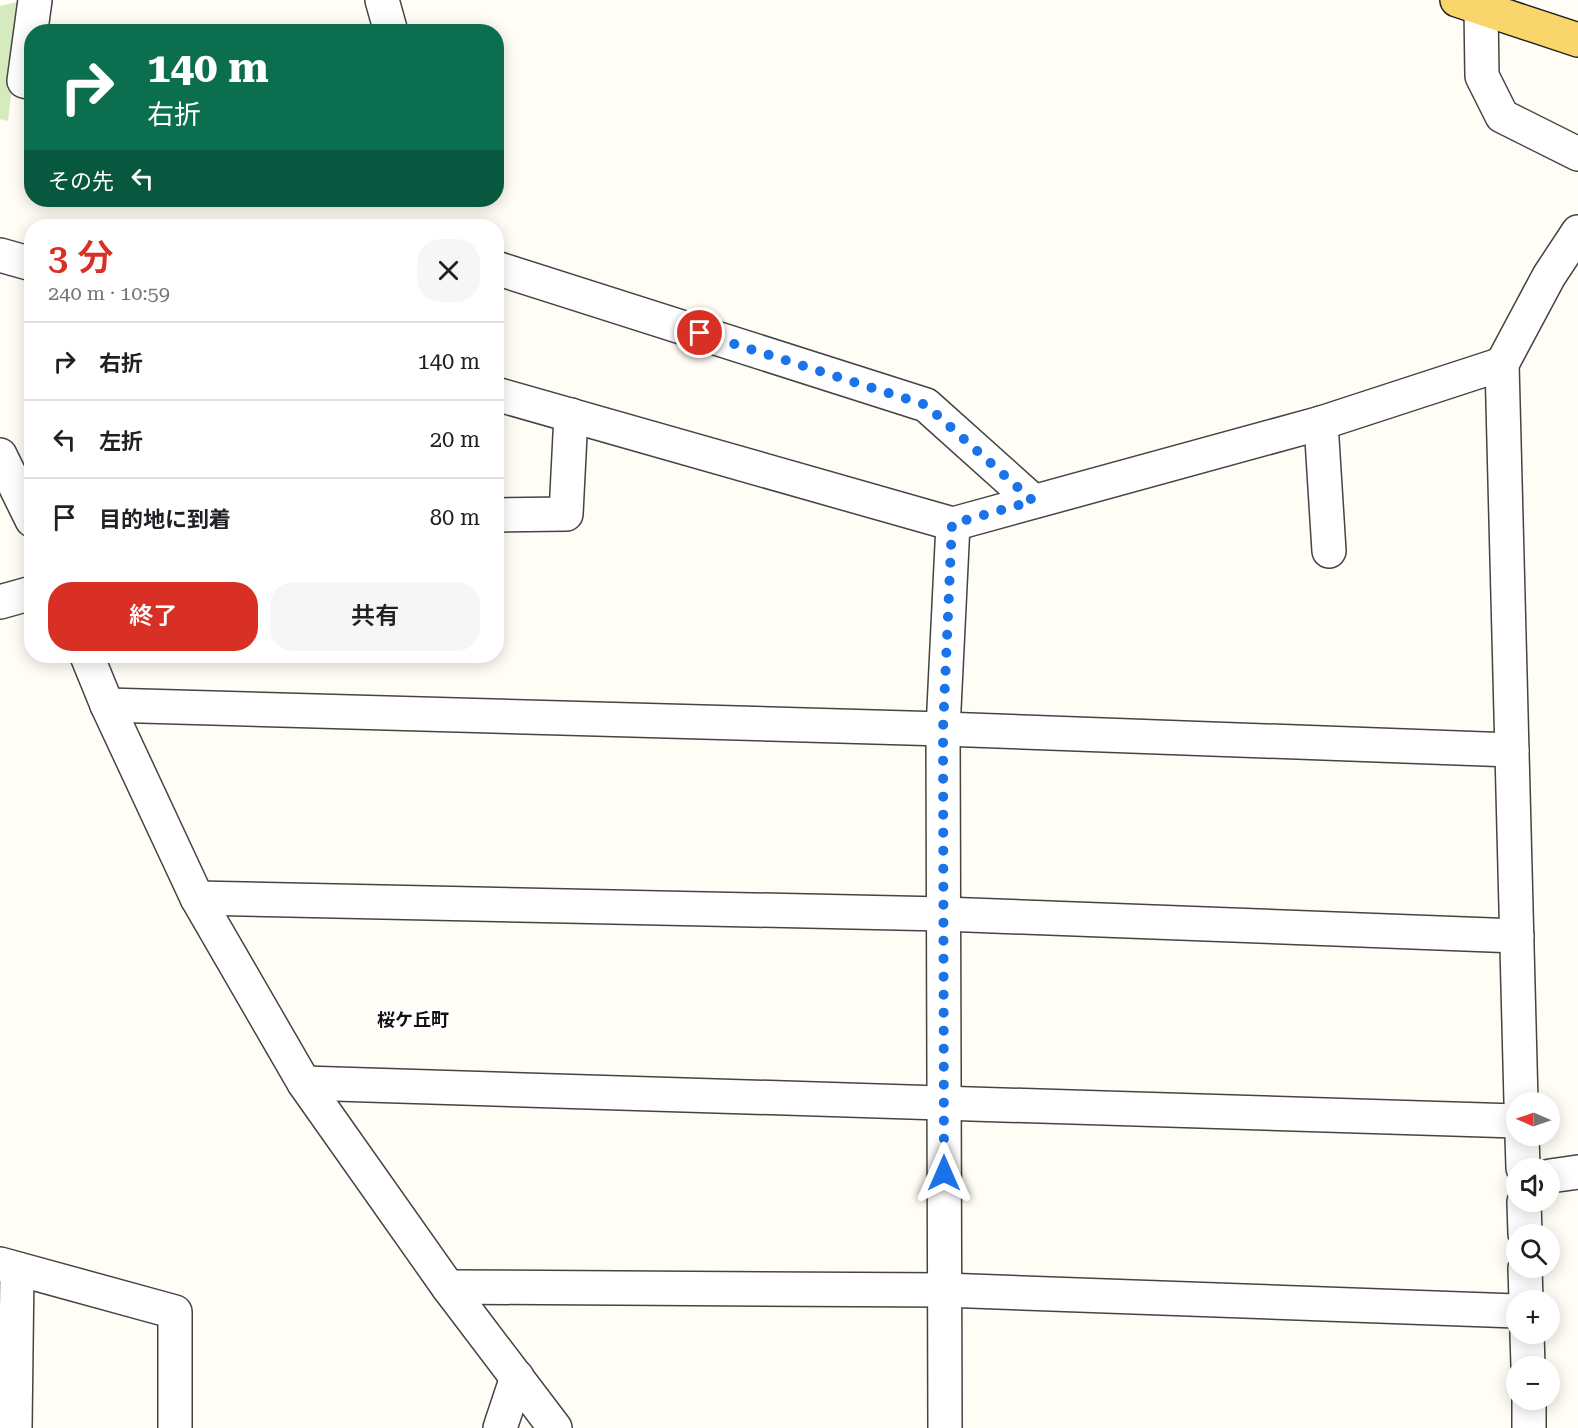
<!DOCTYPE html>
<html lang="ja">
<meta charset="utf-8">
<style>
body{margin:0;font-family:"Roboto Serif","Noto Sans JP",serif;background:#f6f6f6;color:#202124;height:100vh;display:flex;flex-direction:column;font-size:22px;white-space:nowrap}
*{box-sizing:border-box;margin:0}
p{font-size:20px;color:#757577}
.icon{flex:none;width:33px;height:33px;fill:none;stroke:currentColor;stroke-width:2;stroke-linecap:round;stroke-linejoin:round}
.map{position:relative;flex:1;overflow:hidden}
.panel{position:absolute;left:24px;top:219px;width:480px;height:444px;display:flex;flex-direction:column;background:#fff;border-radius:24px;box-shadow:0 3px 15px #0003}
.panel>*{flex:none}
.guide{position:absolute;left:24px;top:24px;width:480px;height:183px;border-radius:24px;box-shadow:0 3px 15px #0003;background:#0b6e4f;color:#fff;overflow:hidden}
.needle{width:39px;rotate:272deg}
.controls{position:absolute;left:1506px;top:1092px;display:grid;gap:12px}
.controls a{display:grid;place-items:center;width:54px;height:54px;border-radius:50%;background:#fff;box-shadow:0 3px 15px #0003;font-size:30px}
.pin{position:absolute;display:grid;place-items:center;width:51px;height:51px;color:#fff;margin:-26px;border:3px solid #fff;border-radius:50%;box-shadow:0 2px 6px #0007}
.me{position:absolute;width:66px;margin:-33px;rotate:0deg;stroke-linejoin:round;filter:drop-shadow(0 0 4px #0008)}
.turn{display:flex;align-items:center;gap:21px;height:126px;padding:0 24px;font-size:27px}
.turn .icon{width:78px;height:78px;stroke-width:2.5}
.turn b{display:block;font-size:42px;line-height:51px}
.then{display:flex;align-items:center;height:57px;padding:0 24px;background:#0003;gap:12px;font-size:22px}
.round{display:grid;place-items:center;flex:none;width:63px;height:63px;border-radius:24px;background:#f6f6f6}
.head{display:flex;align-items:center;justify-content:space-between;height:102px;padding:0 24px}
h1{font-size:36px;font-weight:600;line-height:45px;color:#d93025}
.primary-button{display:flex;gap:12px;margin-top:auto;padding:12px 24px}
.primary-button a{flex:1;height:69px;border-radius:24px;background:#d93025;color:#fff;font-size:24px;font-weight:600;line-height:69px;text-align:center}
.primary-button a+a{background:#f6f6f6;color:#202124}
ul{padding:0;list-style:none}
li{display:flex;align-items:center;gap:18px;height:78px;padding:0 24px;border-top:2px solid #e0e0e0}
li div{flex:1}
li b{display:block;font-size:22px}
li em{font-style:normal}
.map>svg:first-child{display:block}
.green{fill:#d5ebbd}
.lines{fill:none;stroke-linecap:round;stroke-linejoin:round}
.minor-casing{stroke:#444;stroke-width:36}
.major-casing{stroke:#222;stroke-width:36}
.minor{stroke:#fff;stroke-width:33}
.major{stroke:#f9d66b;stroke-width:33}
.route{stroke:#1a73e8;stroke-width:10;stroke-dasharray:0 18}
.labels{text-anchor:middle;stroke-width:6;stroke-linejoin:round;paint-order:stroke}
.quarter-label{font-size:18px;font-weight:bold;fill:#111;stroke:#fff}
</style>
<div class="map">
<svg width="1578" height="1428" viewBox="0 0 1578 1428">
<rect width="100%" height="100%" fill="#fffdf5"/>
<polygon class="green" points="21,1 8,121 0,119 0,6"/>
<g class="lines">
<defs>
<g id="minor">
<polyline points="382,0 391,32"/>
<polyline points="1484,0 1481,8 1482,76 1502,116 1578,154"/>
<polyline points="32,83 24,81 35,0"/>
<polyline points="0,255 32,264"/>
<polyline points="496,268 926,405 1033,501"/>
<polyline points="496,394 953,524 1321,423 1502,364"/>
<polyline points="1321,423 1329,551"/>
<polyline points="0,455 32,520"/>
<polyline points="496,515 566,514 571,415"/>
<polyline points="0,602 32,593"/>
<polyline points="87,656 107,705 197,898 304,1083 448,1287 555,1428"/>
<polyline points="107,705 943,729 1512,750"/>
<polyline points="197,898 943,914 1517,936"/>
<polyline points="304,1083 1516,1121"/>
<polyline points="1521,1102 1502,364 1549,276 1578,232"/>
<polyline points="1522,1136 1523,1168"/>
<polyline points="1550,1176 1578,1172"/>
<polyline points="1524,1202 1525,1234"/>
<polyline points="0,1264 175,1312 175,1428"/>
<polyline points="1525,1268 1526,1300"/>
<polyline points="448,1287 944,1290 1516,1311"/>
<polyline points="1527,1334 1528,1366"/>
<polyline points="1529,1400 1529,1428"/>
<polyline points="15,1428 17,1269"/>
<polyline points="500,1428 517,1377"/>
<polyline points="945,1428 943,729 953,524"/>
</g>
<polyline id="major" points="1457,0 1578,40"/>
</defs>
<use href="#minor" class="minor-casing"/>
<use href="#major" class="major-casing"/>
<use href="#minor" class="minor"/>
<use href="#major" class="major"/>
</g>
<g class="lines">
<polyline class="route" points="700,333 926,405 1033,501 952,524 943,729 944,1173"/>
</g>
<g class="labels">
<g class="quarter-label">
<text x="413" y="1026">桜ケ丘町</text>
</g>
</g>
</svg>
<div class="controls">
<a><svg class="needle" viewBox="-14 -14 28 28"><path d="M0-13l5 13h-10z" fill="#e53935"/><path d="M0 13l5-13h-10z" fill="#757577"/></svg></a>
<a><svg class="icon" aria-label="sound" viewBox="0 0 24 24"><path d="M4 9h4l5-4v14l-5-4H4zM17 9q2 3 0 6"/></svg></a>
<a><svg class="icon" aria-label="search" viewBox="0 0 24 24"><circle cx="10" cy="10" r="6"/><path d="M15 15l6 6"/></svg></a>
<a>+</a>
<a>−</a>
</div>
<div class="pin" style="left:700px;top:333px;background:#d93025"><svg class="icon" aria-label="arrive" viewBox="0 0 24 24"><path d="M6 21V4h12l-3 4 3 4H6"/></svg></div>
<svg class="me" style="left:944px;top:1173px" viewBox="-20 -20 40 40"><path d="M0-17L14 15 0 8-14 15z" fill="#1a73e8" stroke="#fff" stroke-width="4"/></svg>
<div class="guide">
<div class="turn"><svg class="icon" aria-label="right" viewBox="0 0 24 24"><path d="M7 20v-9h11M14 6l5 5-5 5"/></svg><div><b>140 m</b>右折</div></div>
<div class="then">その先<svg class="icon" aria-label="left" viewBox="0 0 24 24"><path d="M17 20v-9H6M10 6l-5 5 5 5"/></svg></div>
</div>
<section class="panel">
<div class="head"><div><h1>3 分</h1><p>240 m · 10:59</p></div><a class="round"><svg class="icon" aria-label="close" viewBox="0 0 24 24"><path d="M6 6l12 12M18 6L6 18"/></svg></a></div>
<ul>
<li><svg class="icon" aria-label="right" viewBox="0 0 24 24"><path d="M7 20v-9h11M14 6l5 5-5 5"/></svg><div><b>右折</b></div><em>140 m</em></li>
<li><svg class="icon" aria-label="left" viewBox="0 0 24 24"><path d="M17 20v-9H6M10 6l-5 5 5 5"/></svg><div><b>左折</b></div><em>20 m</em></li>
<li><svg class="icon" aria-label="arrive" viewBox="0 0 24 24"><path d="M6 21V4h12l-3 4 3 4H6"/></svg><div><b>目的地に到着</b></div><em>80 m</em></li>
</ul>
<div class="primary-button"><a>終了</a><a>共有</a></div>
</section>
</div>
